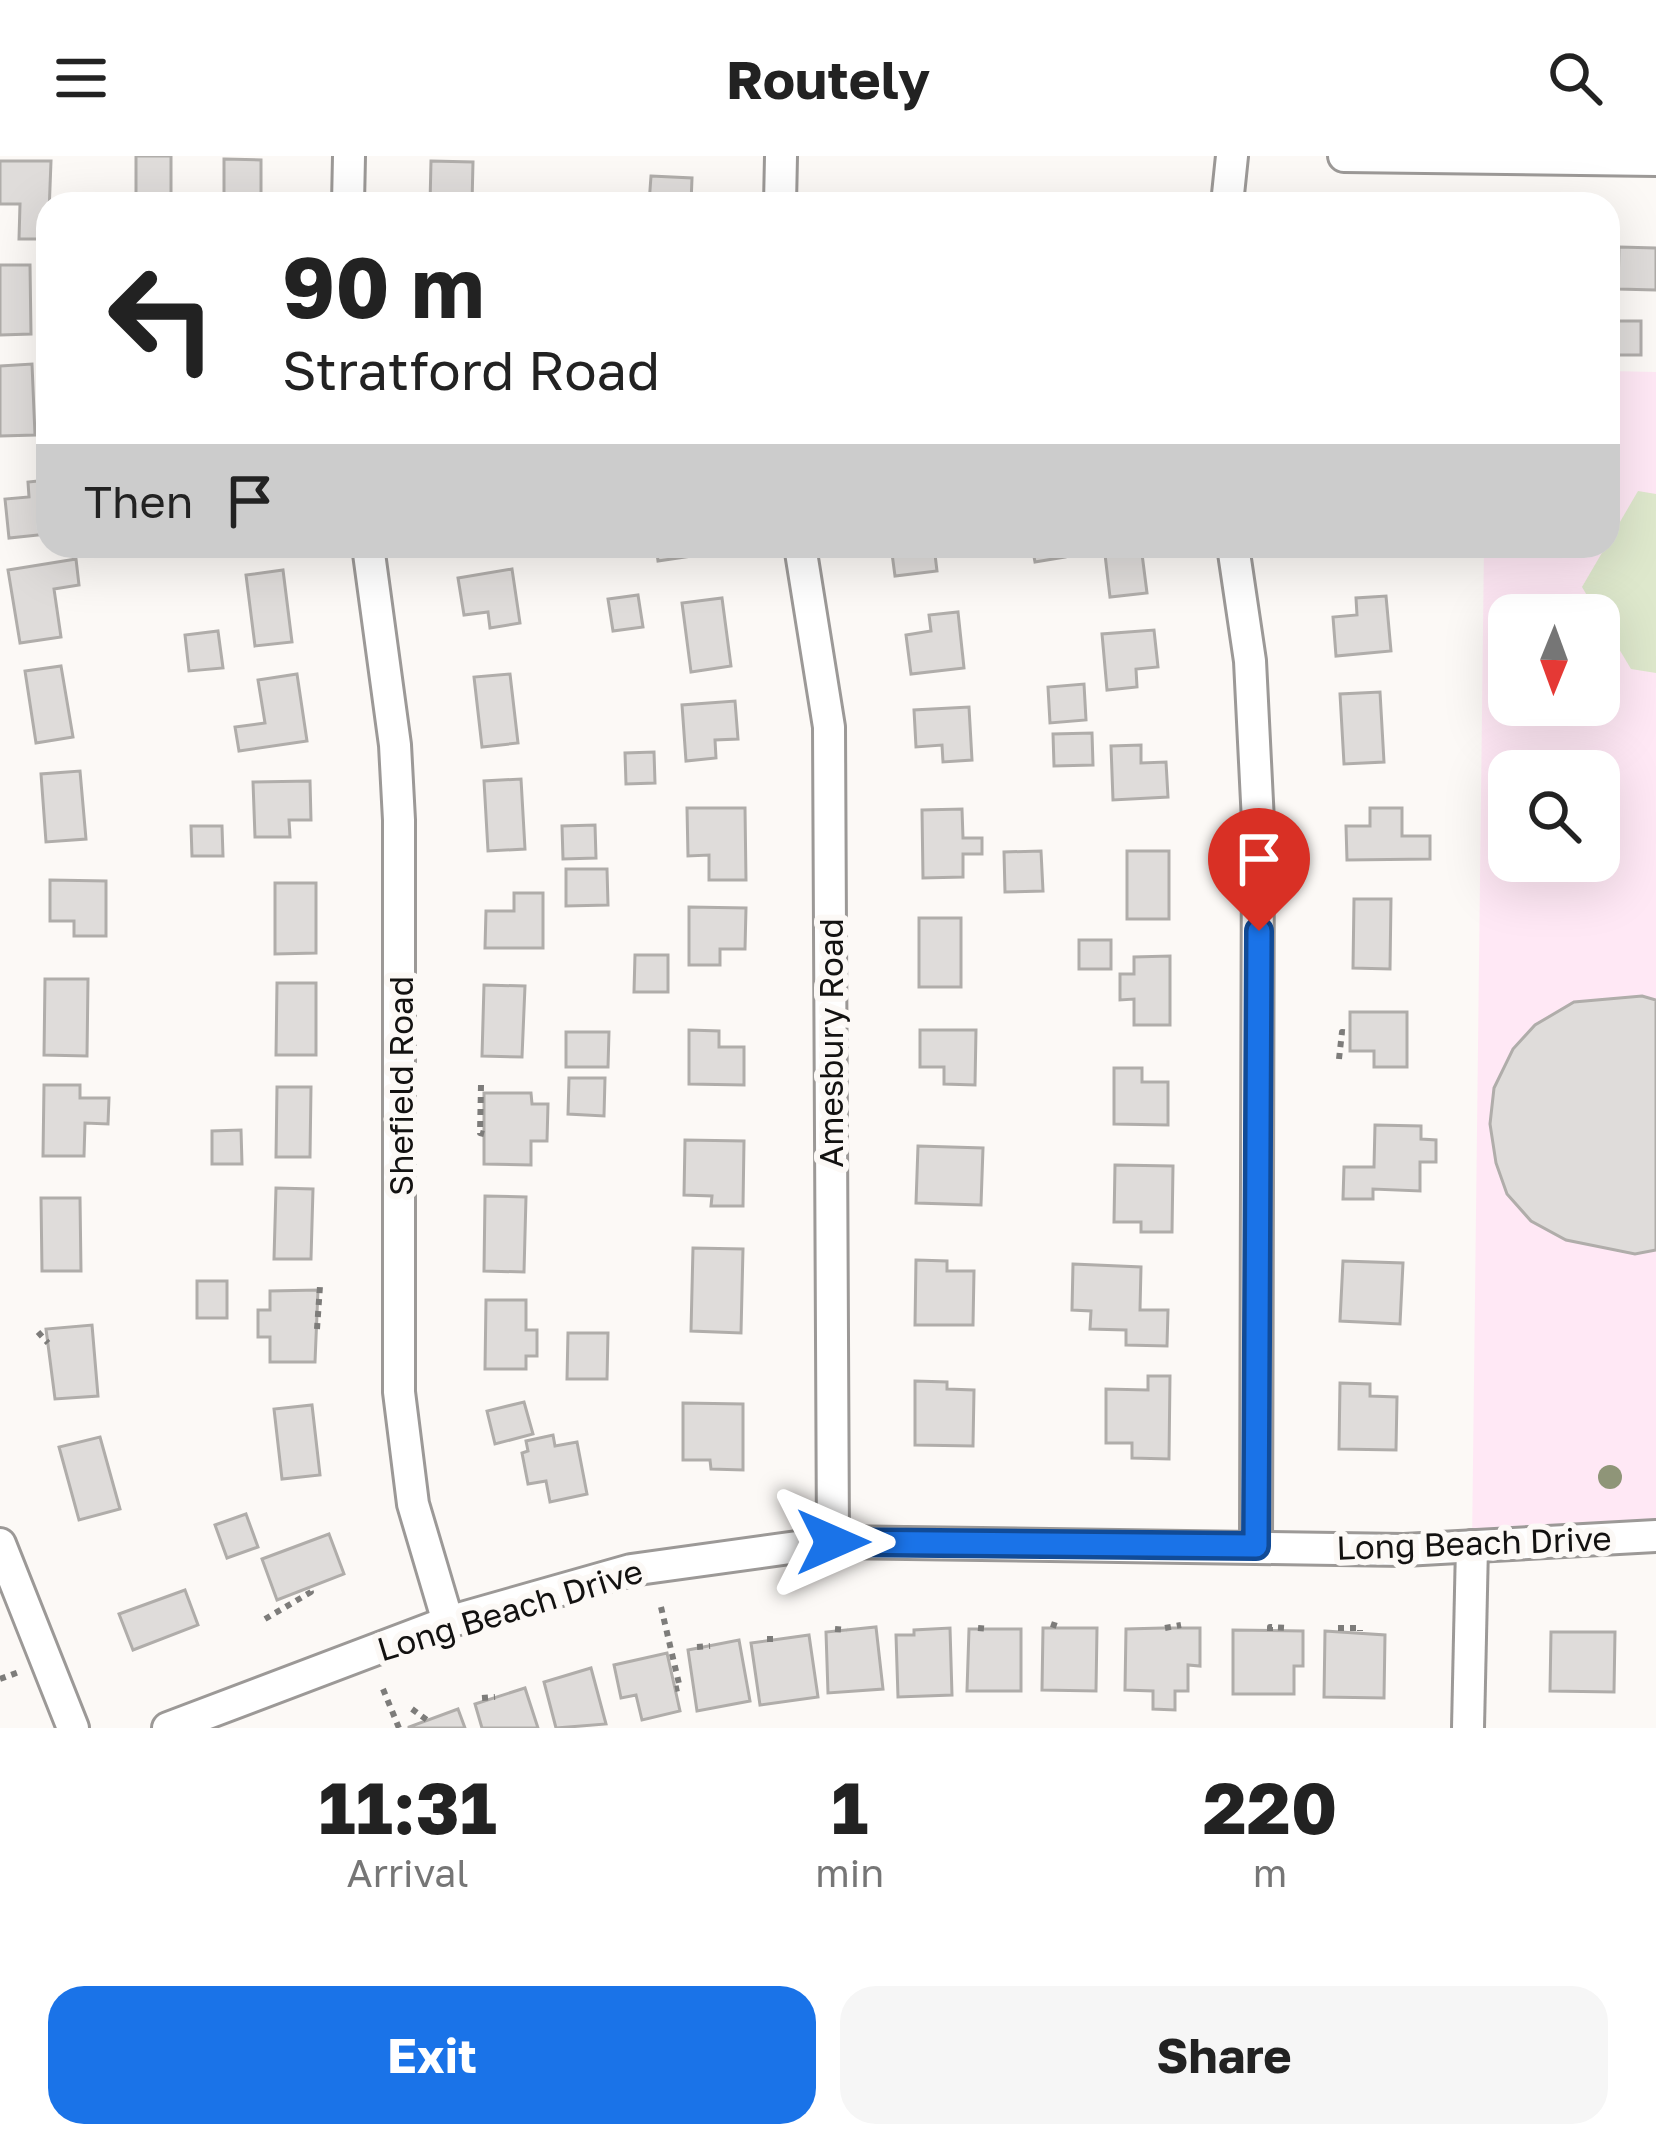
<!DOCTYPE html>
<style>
body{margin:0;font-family:"Golos Text",sans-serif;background:#f6f6f6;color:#222;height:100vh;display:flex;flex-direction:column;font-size:45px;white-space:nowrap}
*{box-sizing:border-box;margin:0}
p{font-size:39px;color:#767676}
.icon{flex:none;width:66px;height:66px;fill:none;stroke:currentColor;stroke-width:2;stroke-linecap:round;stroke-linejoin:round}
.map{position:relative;height:1572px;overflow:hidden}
.panel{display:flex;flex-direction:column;background:#fff;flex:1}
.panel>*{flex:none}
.banner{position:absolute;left:36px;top:36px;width:1584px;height:366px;border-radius:36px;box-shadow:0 12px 48px #0002;background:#fff;color:#222;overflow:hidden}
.needle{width:78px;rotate:181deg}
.buttons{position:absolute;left:1488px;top:438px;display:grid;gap:24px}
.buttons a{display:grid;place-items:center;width:132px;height:132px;border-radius:24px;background:#fff;box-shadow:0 12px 48px #0002;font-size:60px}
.pin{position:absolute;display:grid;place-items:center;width:102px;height:102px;color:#fff;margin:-123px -51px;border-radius:50% 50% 50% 0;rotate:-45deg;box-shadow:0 0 12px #0007}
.pin .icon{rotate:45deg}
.me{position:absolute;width:132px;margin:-66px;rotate:90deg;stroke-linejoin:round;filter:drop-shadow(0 0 9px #0008)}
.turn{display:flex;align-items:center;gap:42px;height:252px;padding:0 48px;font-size:54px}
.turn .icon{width:156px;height:156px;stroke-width:2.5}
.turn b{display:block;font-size:84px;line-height:102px}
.then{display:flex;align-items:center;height:114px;padding:0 48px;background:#0003;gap:24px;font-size:45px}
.eta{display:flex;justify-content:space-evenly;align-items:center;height:204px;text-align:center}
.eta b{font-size:72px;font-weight:700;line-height:84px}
.action{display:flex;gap:24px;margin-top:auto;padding:24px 48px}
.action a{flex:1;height:138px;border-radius:36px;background:#1a73e8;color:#fff;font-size:48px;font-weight:700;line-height:138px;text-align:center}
.action a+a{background:#f6f6f6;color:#222}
header{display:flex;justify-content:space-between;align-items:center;height:156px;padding:0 48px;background:#fff;font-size:54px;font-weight:700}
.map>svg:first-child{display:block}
.education{fill:#ffe8f5;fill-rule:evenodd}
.green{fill:#dee8cc}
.building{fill:#dfdcda;stroke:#b0adaa;stroke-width:3}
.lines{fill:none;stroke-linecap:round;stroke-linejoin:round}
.minor-casing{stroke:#9c9997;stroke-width:36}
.path{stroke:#7d7c7a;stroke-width:6;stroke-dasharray:6 6;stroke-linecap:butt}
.minor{stroke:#fff;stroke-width:30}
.tree{fill:#8f9578}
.route-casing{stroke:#114b97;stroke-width:30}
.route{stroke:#1a73e8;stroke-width:21}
.labels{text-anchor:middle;stroke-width:12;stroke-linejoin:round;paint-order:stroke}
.street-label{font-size:33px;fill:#131211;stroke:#fcf9f6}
</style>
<header><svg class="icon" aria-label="menu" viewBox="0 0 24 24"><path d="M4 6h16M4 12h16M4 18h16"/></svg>Routely<svg class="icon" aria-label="search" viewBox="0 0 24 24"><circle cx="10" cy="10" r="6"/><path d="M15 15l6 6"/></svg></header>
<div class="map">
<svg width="1656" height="1572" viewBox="0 0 1656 1572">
<rect width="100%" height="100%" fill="#fcf9f6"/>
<path class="education" d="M1608 215 1656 216V1380L1472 1390 1484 390H1608ZM1509 459H1599V549H1509ZM1509 615H1599V705H1509Z"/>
<polygon class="green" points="1638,335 1656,338 1656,517 1631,513 1582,431"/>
<g class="building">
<polygon points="136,0 171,0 171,40 136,39"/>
<polygon points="224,3 261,4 261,48 224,48"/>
<polygon points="0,5 51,5 48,83 19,83 20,48 0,48"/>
<polygon points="431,5 473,6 472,48 430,48"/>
<polygon points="651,20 692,22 691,48 649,48"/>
<polygon points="945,41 945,48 877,48 877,44"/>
<polygon points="1619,91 1656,92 1656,134 1618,133"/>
<polygon points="0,109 30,109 31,178 0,179"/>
<rect x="1608" y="165" width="33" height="34"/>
<polygon points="32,208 35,279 0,280 0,210"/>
<polygon points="48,324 48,378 9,382 5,343 29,341 28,326"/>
<polygon points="656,390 711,390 712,397 658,405"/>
<polygon points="891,390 934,390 937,415 895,420"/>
<polygon points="1032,390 1063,390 1065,401 1035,406"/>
<polygon points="1104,390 1141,390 1147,437 1110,441"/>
<polygon points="76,403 79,429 54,433 61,481 20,487 8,414"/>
<polygon points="512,413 520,467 490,472 488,456 464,459 458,422"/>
<polygon points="283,414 292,486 255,490 246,419"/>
<polygon points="638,439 643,471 613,475 608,443"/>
<polygon points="1386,440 1391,495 1336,500 1333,461 1357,459 1356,442"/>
<polygon points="722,442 731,510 691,516 682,447"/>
<polygon points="958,456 964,512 911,518 906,479 931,475 929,459"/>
<polygon points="1154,474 1158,511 1136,513 1137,531 1107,534 1102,478"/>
<polygon points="218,475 223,512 189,515 185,479"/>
<polygon points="61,510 73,581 36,587 25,515"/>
<polygon points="297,518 307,585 239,595 235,571 265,567 258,524"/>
<polygon points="510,518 518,587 482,591 474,521"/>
<polygon points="1084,528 1086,564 1050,567 1048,531"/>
<polygon points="1380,536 1384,606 1344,608 1340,538"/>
<polygon points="735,545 738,583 715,584 716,602 686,605 682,549"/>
<polygon points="969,551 972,604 943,606 942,589 916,591 914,554"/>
<polygon points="1092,577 1093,609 1054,610 1053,578"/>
<polygon points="1141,589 1141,607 1166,606 1168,641 1113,644 1111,590"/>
<polygon points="654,596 655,627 626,628 625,597"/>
<polygon points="80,615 86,683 46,686 41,618"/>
<polygon points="521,623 525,693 488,695 484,625"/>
<polygon points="310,625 311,664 289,664 290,681 255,681 253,626"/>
<polygon points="687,652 745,652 746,724 709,724 709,699 688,700"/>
<polygon points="1370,652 1402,652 1402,680 1430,680 1430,703 1347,704 1346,670 1370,670"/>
<polygon points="962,653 963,682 982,682 982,698 963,698 963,721 923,722 922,654"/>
<polygon points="595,669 596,702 563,703 562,670"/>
<polygon points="191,670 222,670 223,700 192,700"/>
<polygon points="1041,695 1043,735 1005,736 1004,696"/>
<rect x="1127" y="695" width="42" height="68"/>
<polygon points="566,713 607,713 608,749 566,750"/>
<polygon points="50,724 106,725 106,780 74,780 74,765 50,765"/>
<polygon points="275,727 316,727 316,797 275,798"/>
<polygon points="514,737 543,737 543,792 485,792 486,755 514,755"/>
<polygon points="1354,743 1391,743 1390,813 1353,812"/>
<polygon points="689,751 746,752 745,793 720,793 720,809 689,809"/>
<rect x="919" y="762" width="42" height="69"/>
<rect x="1079" y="784" width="32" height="29"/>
<polygon points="635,799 668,799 668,836 634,836"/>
<polygon points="1170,800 1170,869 1134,869 1134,843 1120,844 1120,818 1134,818 1134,801"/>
<polygon points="45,823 88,823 87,900 44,899"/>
<polygon points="277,827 316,827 316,899 276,899"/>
<polygon points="484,829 525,830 522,901 482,900"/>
<polygon points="1642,840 1656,844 1656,1094 1635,1098 1566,1084 1531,1065 1507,1038 1496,1007 1490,968 1494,932 1513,893 1535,869 1574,846"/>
<polygon points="1350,856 1407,856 1407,911 1374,911 1374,895 1350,895"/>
<polygon points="689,874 719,875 719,891 744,891 744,929 689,928"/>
<polygon points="920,874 976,874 975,929 944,928 944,911 920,911"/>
<polygon points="566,876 609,876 608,911 566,911"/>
<polygon points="1114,912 1142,912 1142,926 1168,926 1168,969 1114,968"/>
<polygon points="569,922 605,922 604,960 568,958"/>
<polygon points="44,929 80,929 80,942 109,942 108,968 85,967 84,1000 43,1000"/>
<polygon points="277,931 311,931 310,1001 276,1001"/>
<polygon points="484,937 531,937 532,948 548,948 547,985 531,985 531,1009 484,1008"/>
<polygon points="1375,969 1421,970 1421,983 1436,984 1436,1006 1420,1006 1420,1035 1373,1033 1373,1043 1343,1043 1344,1011 1374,1011"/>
<polygon points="241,974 242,1008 212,1008 212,975"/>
<polygon points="685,984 744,985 743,1050 711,1050 712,1040 684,1039"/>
<polygon points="918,990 983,992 981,1049 916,1047"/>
<polygon points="1115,1009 1173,1010 1172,1076 1141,1076 1141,1066 1114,1066"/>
<polygon points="276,1032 313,1033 311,1103 274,1103"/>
<polygon points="485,1040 526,1041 524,1116 484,1115"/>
<polygon points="41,1042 80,1042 81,1115 42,1115"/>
<polygon points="693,1092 743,1093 741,1177 691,1175"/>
<polygon points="916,1104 947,1105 947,1115 974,1115 973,1169 915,1169"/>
<polygon points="1343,1105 1403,1107 1400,1168 1340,1165"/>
<polygon points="1073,1108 1141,1111 1140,1154 1168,1154 1167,1190 1126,1189 1126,1174 1090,1173 1091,1155 1072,1154"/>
<rect x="197" y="1125" width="30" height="37"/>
<polygon points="318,1134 315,1206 270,1206 270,1181 258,1181 258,1154 270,1154 270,1135"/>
<polygon points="486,1144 526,1144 526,1174 537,1174 537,1200 526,1200 526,1213 485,1213"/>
<polygon points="92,1169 98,1240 55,1243 46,1173"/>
<polygon points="568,1177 608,1177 607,1223 567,1223"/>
<polygon points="1148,1220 1170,1220 1169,1303 1132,1302 1132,1287 1106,1287 1106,1233 1148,1234"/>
<polygon points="915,1225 947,1226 947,1233 974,1234 973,1290 915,1289"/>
<polygon points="1340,1227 1370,1228 1370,1240 1397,1241 1396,1294 1339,1293"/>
<polygon points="524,1246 533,1278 495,1288 487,1255"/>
<polygon points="683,1247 743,1248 743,1314 711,1313 710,1304 683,1304"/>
<polygon points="312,1249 320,1319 282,1323 274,1253"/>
<polygon points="553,1279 555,1290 577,1286 587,1338 550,1346 546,1325 528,1328 522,1297 528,1295 526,1285"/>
<polygon points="100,1281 120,1353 79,1364 59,1291"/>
<polygon points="246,1358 258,1391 227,1402 215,1369"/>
<polygon points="329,1378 344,1418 277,1444 262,1403"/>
<polygon points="185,1434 198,1469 133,1494 119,1458"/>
<polygon points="876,1471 883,1533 828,1537 826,1476"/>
<polygon points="950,1472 952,1539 898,1541 896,1479 914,1479 914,1474"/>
<polygon points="1043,1472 1097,1472 1096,1535 1042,1534"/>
<polygon points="1163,1472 1200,1472 1200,1510 1188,1509 1188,1535 1175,1535 1175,1554 1153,1553 1153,1535 1125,1534 1126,1473"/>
<polygon points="969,1473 1021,1473 1021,1535 967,1535"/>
<polygon points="1233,1474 1303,1475 1303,1510 1294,1510 1294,1538 1233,1538"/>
<polygon points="1325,1475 1385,1479 1384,1542 1324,1541"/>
<polygon points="1551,1476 1615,1476 1614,1536 1550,1535"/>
<polygon points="809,1479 818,1541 760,1549 751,1487"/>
<polygon points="739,1484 750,1545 697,1555 688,1494"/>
<polygon points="667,1497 680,1555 642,1564 636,1539 621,1542 614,1509"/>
<polygon points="591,1512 606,1568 556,1572 544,1526"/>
<polygon points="525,1532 538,1572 482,1572 475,1548"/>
<polygon points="458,1553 465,1572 409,1572 409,1571"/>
</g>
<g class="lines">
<defs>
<g id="minor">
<polyline points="1344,0 1656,4"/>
<polyline points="348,48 349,0"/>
<polyline points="780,48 781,0"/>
<polyline points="1227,48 1232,0"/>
<polyline points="368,390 395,589 399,664 399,1236 413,1348 448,1466"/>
<polyline points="800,390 829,571 833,1386"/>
<polyline points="1233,390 1250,505 1258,666 1256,1390"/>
<polyline points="0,1388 73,1572"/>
<polyline points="168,1572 448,1466 631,1414 833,1386 1404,1394 1656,1380"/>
<polyline points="1468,1572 1472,1390"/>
</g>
</defs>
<use href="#minor" class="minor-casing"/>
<g class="path">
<polyline points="1339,903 1342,876 1350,877"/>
<polyline points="481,929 480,977 484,978"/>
<polyline points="317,1173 320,1130"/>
<polyline points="38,1176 48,1187"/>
<polyline points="661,1451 680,1532 675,1533"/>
<polyline points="265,1463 311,1436 309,1431"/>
<polyline points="1051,1468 1060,1471"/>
<polyline points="978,1472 988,1473"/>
<polyline points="1165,1472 1181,1469"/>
<polyline points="1338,1472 1360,1472 1360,1475"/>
<polyline points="835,1473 847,1474"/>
<polyline points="1270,1475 1270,1471 1288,1472"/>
<polyline points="767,1483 778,1483"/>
<polyline points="697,1491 710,1490"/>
<polyline points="0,1523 19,1516"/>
<polyline points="383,1533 399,1572"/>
<polyline points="482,1542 495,1541"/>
<polyline points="412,1553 427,1564"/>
</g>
<use href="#minor" class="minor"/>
</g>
<circle class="tree" cx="1610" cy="1321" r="12"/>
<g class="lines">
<defs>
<polyline id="route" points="833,1386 1256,1390 1259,775"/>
</defs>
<use href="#route" class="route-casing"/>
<use href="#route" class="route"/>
</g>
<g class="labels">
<g class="street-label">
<text transform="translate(831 887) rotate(-90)" y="12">Amesbury Road</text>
<text transform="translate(401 930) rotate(-90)" y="12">Shefield Road</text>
<text transform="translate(1474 1387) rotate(-2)" y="12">Long Beach Drive</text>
<text transform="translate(510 1454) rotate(-17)" y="12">Long Beach Drive</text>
</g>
</g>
</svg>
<div class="buttons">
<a><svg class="needle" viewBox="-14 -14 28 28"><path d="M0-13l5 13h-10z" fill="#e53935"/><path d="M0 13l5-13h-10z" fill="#767676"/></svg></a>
<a><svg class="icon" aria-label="search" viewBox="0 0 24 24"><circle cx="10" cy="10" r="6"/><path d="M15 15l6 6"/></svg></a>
</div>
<div class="pin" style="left:1259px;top:775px;background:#d93025"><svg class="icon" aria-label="arrive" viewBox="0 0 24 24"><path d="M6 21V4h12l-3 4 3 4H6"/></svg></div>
<svg class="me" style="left:833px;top:1386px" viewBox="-20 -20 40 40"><path d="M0-17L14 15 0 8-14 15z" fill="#1a73e8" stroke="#fff" stroke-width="4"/></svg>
<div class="banner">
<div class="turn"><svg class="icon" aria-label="left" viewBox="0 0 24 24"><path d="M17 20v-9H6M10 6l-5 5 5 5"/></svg><div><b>90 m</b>Stratford Road</div></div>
<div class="then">Then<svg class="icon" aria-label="arrive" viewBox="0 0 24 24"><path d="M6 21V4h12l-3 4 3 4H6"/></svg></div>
</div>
</div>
<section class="panel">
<div class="eta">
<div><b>11:31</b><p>Arrival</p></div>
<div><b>1</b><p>min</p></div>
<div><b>220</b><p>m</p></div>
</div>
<div class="action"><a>Exit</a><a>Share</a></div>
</section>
